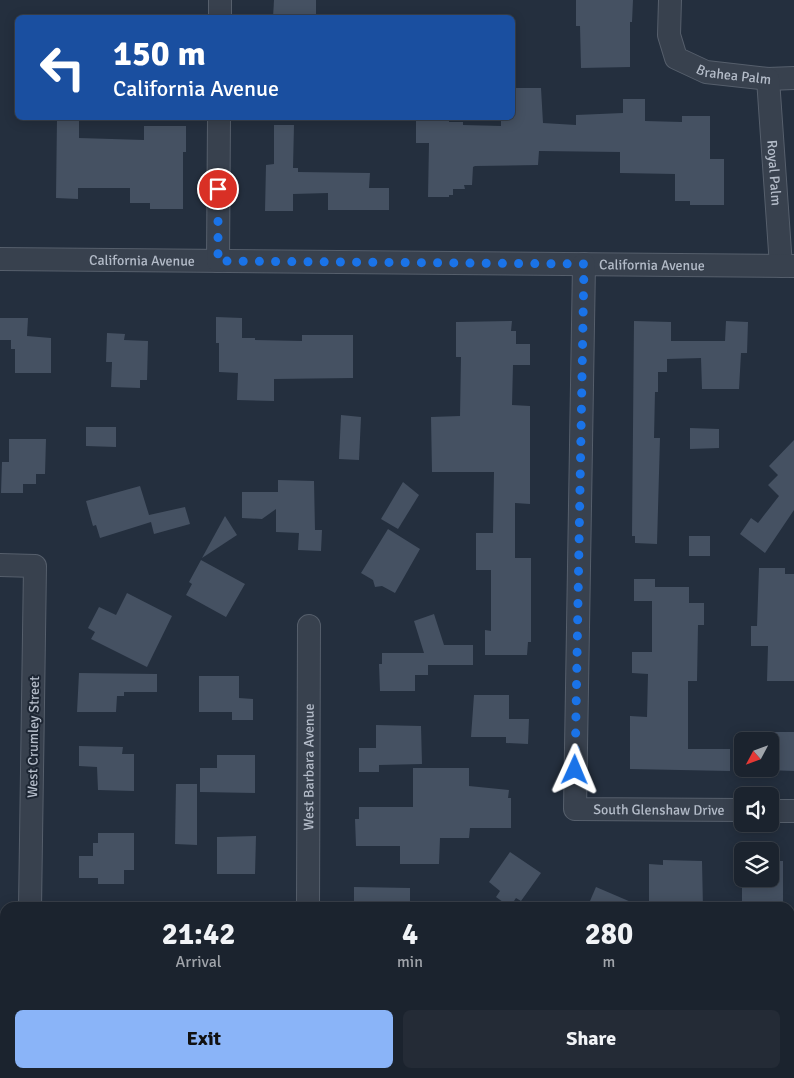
<!DOCTYPE html>
<style>
body{margin:0;font-family:Signika,sans-serif;background:#242b36;color:#f1f3f6;height:100vh;display:flex;flex-direction:column;font-size:19px;white-space:nowrap}
*{box-sizing:border-box;margin:0}
p{font-size:16px;color:#a0a4aa}
.icon{flex:none;width:28px;height:28px;fill:none;stroke:currentColor;stroke-width:2;stroke-linecap:round;stroke-linejoin:round}
.map{position:relative;flex:1;overflow:hidden}
.sheet{position:absolute;left:0px;top:902px;width:795px;height:176px;display:flex;flex-direction:column;background:#1b232e;border-radius:15px 15px 0 0;box-shadow:0 2px 12px #0003,0 0 0 1px #39404a}
.sheet>*{flex:none}
.guide{position:absolute;left:15px;top:15px;width:500px;height:105px;border-radius:8px;box-shadow:0 2px 12px #0003,0 0 0 1px #39404a;background:#1a4fa0;color:#fff;overflow:hidden}
.needle{width:32px;rotate:229deg}
.fabs{position:absolute;left:734px;top:732px;display:grid;gap:10px}
.fabs a{display:grid;place-items:center;width:45px;height:45px;border-radius:8px;background:#1b232e;box-shadow:0 2px 12px #0003,0 0 0 1px #39404a;font-size:25px}
.pin{position:absolute;display:grid;place-items:center;width:42px;height:42px;color:#fff;margin:-21px;border:2px solid #fff;border-radius:50%;box-shadow:0 1px 5px #0007}
.me{position:absolute;width:55px;margin:-28px;rotate:1deg;stroke-linejoin:round;filter:drop-shadow(0 0 4px #0008)}
.turn{display:flex;align-items:center;gap:18px;height:105px;padding:0 15px;font-size:22px}
.turn .icon{width:65px;height:65px;stroke-width:2.5}
.turn b{display:block;font-size:35px;line-height:42px}
.eta{display:flex;justify-content:space-evenly;align-items:center;height:85px;text-align:center}
.eta b{font-size:30px;font-weight:800;line-height:35px}
.primary-button{display:flex;gap:10px;margin-top:auto;padding:10px 15px}
.primary-button a{flex:1;height:58px;border-radius:8px;background:#8ab4f8;color:#111;font-size:20px;font-weight:800;line-height:58px;text-align:center}
.primary-button a+a{background:#242b36;color:#f1f3f6}
.map>svg:first-child{display:block}
.building{fill:#455162}
.lines{fill:none;stroke-linecap:round;stroke-linejoin:round}
.minor-casing{stroke:#565f6c;stroke-width:24}
.minor{stroke:#38414e;stroke-width:22}
.route{stroke:#1a73e8;stroke-width:9;stroke-dasharray:0 16.2}
.labels{text-anchor:middle;stroke-width:4;stroke-linejoin:round;paint-order:stroke}
.street-label{font-size:14px;fill:#b4bcc9;stroke:#1d2633}
</style>
<div class="map">
<svg width="794" height="1078" viewBox="0 0 794 1078">
<rect width="100%" height="100%" fill="#242f3e"/>
<g class="building">
<polygon points="274,0 316,0 316,18 273,18"/>
<polygon points="576,0 633,0 632,22 630,22 630,67 581,68 580,26 576,26"/>
<polygon points="512,88 541,88 543,123 576,125 576,115 623,113 623,99 645,99 645,121 682,122 682,116 710,116 710,159 724,159 724,205 690,205 690,201 675,201 675,174 620,173 620,152 539,151 538,165 475,166 473,167 472,185 464,185 465,189 453,189 453,195 449,195 449,197 428,197 429,143 416,143 416,118 449,118 449,122 463,122 463,125 501,126 501,118 512,118"/>
<polygon points="57,118 79,118 79,138 144,140 144,126 186,126 186,152 183,152 183,209 150,209 150,203 130,203 130,188 78,188 78,199 56,198"/>
<polygon points="274,125 294,125 293,168 298,168 298,172 370,173 369,188 389,188 389,210 328,210 328,193 293,194 293,211 265,211 266,165 274,164"/>
<polygon points="216,317 242,318 242,338 255,338 255,340 302,341 302,335 353,335 353,378 274,379 274,401 237,400 238,373 219,372 219,343 216,343"/>
<polygon points="0,318 28,318 27,336 51,338 51,373 15,373 15,349 11,349 11,340 0,340"/>
<polygon points="512,321 511,331 516,331 516,344 530,344 530,365 513,365 512,405 530,406 530,504 515,503 515,558 531,558 531,642 528,642 527,655 485,655 485,630 491,631 491,570 476,570 476,533 493,533 494,472 432,472 431,417 460,416 461,357 456,357 456,322"/>
<polygon points="634,321 671,322 671,341 725,341 726,321 748,322 747,353 741,353 739,389 702,389 701,358 667,359 667,372 658,372 658,392 655,392 654,438 660,438 657,544 635,543 635,536 632,536"/>
<polygon points="107,333 125,334 124,340 148,341 147,380 140,380 140,388 111,387 112,362 106,362"/>
<polygon points="341,415 361,417 359,460 339,459"/>
<polygon points="86,427 116,427 116,447 86,446"/>
<polygon points="690,428 719,429 719,448 690,449"/>
<polygon points="9,439 46,439 45,474 36,474 36,484 23,484 23,493 1,493 2,462 9,462"/>
<polygon points="794,440 794,510 765,553 740,534 751,518 758,523 779,496 768,485 778,475 769,466"/>
<polygon points="278,480 314,481 315,530 322,530 321,551 298,550 299,533 276,532 276,509 262,519 242,518 242,492 278,492"/>
<polygon points="403,482 419,495 398,529 381,519"/>
<polygon points="140,486 149,515 185,507 190,524 154,534 151,522 100,538 96,525 93,526 86,501"/>
<polygon points="225,516 237,535 202,558"/>
<polygon points="388,529 420,549 395,593 382,586 375,587 373,580 361,573"/>
<rect x="689" y="536" width="21" height="20"/>
<polygon points="201,560 245,584 226,617 186,595 192,584 189,582"/>
<polygon points="759,568 785,568 785,574 794,574 794,681 767,681 768,646 751,646 751,626 757,626"/>
<polygon points="634,579 655,579 655,587 689,587 689,603 704,603 704,625 698,625 697,681 688,681 688,749 730,749 730,771 630,769 630,716 647,717 648,674 632,673 632,652 652,652 652,601 634,601"/>
<polygon points="127,593 172,616 147,667 91,639 95,632 88,628 99,607 116,615"/>
<polygon points="434,614 444,645 473,645 473,665 428,665 428,663 428,675 415,675 415,691 380,691 379,664 382,664 382,653 424,653 414,621"/>
<polygon points="79,673 157,674 157,692 124,692 124,696 117,696 116,712 77,712"/>
<polygon points="199,676 239,676 239,698 253,699 253,720 232,720 232,712 199,712"/>
<polygon points="474,695 509,695 509,719 529,719 528,744 506,743 506,737 471,737"/>
<polygon points="376,725 421,726 422,764 379,765 379,772 359,772 359,748 376,748"/>
<polygon points="768,732 794,732 794,771 767,770 770,769"/>
<polygon points="79,746 123,747 122,754 134,754 134,791 98,790 97,767 79,766"/>
<polygon points="217,755 255,755 255,793 200,792 200,768 217,768"/>
<polygon points="413,768 469,768 469,786 509,790 508,798 511,798 511,828 470,828 469,838 440,838 439,864 400,864 400,846 356,846 355,819 359,819 359,807 413,807"/>
<polygon points="176,784 197,784 197,845 175,844"/>
<polygon points="98,833 134,833 134,870 124,870 124,884 98,884 98,878 79,878 79,856 93,856 93,843 98,843"/>
<polygon points="256,836 255,874 217,874 217,837"/>
<polygon points="510,852 541,873 521,901 516,898 510,907 496,897 500,891 489,882"/>
<polygon points="663,860 702,861 703,908 649,908 649,864 663,865"/>
<polygon points="742,860 742,879 770,879 770,861 783,861 783,908 742,908"/>
<polygon points="354,887 410,888 410,908 354,908"/>
<polygon points="596,887 645,908 587,908"/>
</g>
<g class="lines">
<defs>
<g id="minor">
<path id="s1" d="M670 0 669 35 676 58 706 72 768 79 794 78"/>
<polyline points="220,18 220,0"/>
<path id="s2" d="M768 79 781 266"/>
<path id="s3" d="M0 259 794 266"/>
<polyline points="218,261 219,118"/>
<path id="s4" d="M584 264 575 809 742 810"/>
<polyline points="0,565 35,566 30,908"/>
<polyline points="770,811 794,811"/>
<path id="s5" d="M308 908 309 626"/>
<polyline points="0,1078 16,1078"/>
<polyline points="64,1078 307,1076 390,1078"/>
</g>
</defs>
<use href="#minor" class="minor-casing"/>
<use href="#minor" class="minor"/>
</g>
<g class="lines">
<polyline class="route" points="218,189 218,261 584,264 575,770"/>
</g>
<g class="labels">
<g class="street-label">
<text dy="5" stroke="none"><textPath href="#s1" startOffset="120">Brahea Palm</textPath></text>
<text dy="5" stroke="none"><textPath href="#s2" startOffset="94">Royal Palm</textPath></text>
<text dy="5" stroke="none"><textPath href="#s3" startOffset="142">California Avenue</textPath></text>
<text dy="5" stroke="none"><textPath href="#s3" startOffset="652">California Avenue</textPath></text>
<text transform="translate(33 737) rotate(-89)" y="5">West Crumley Street</text>
<text dy="5" stroke="none"><textPath href="#s5" startOffset="141">West Barbara Avenue</textPath></text>
<text dy="5" stroke="none"><textPath href="#s4" startOffset="629">South Glenshaw Drive</textPath></text>
</g>
</g>
</svg>
<div class="fabs">
<a><svg class="needle" viewBox="-14 -14 28 28"><path d="M0-13l5 13h-10z" fill="#e53935"/><path d="M0 13l5-13h-10z" fill="#a0a4aa"/></svg></a>
<a><svg class="icon" aria-label="sound" viewBox="0 0 24 24"><path d="M4 9h4l5-4v14l-5-4H4zM17 9q2 3 0 6"/></svg></a>
<a><svg class="icon" aria-label="layers" viewBox="0 0 24 24"><path d="M12 4l9 5-9 5-9-5zM3 14l9 5 9-5"/></svg></a>
</div>
<div class="pin" style="left:218px;top:189px;background:#d93025"><svg class="icon" aria-label="arrive" viewBox="0 0 24 24"><path d="M6 21V4h12l-3 4 3 4H6"/></svg></div>
<svg class="me" style="left:575px;top:770px" viewBox="-20 -20 40 40"><path d="M0-17L14 15 0 8-14 15z" fill="#1a73e8" stroke="#fff" stroke-width="4"/></svg>
<div class="guide">
<div class="turn"><svg class="icon" aria-label="left" viewBox="0 0 24 24"><path d="M17 20v-9H6M10 6l-5 5 5 5"/></svg><div><b>150 m</b>California Avenue</div></div>
</div>
<section class="sheet">
<div class="eta">
<div><b>21:42</b><p>Arrival</p></div>
<div><b>4</b><p>min</p></div>
<div><b>280</b><p>m</p></div>
</div>
<div class="primary-button"><a>Exit</a><a>Share</a></div>
</section>
</div>
